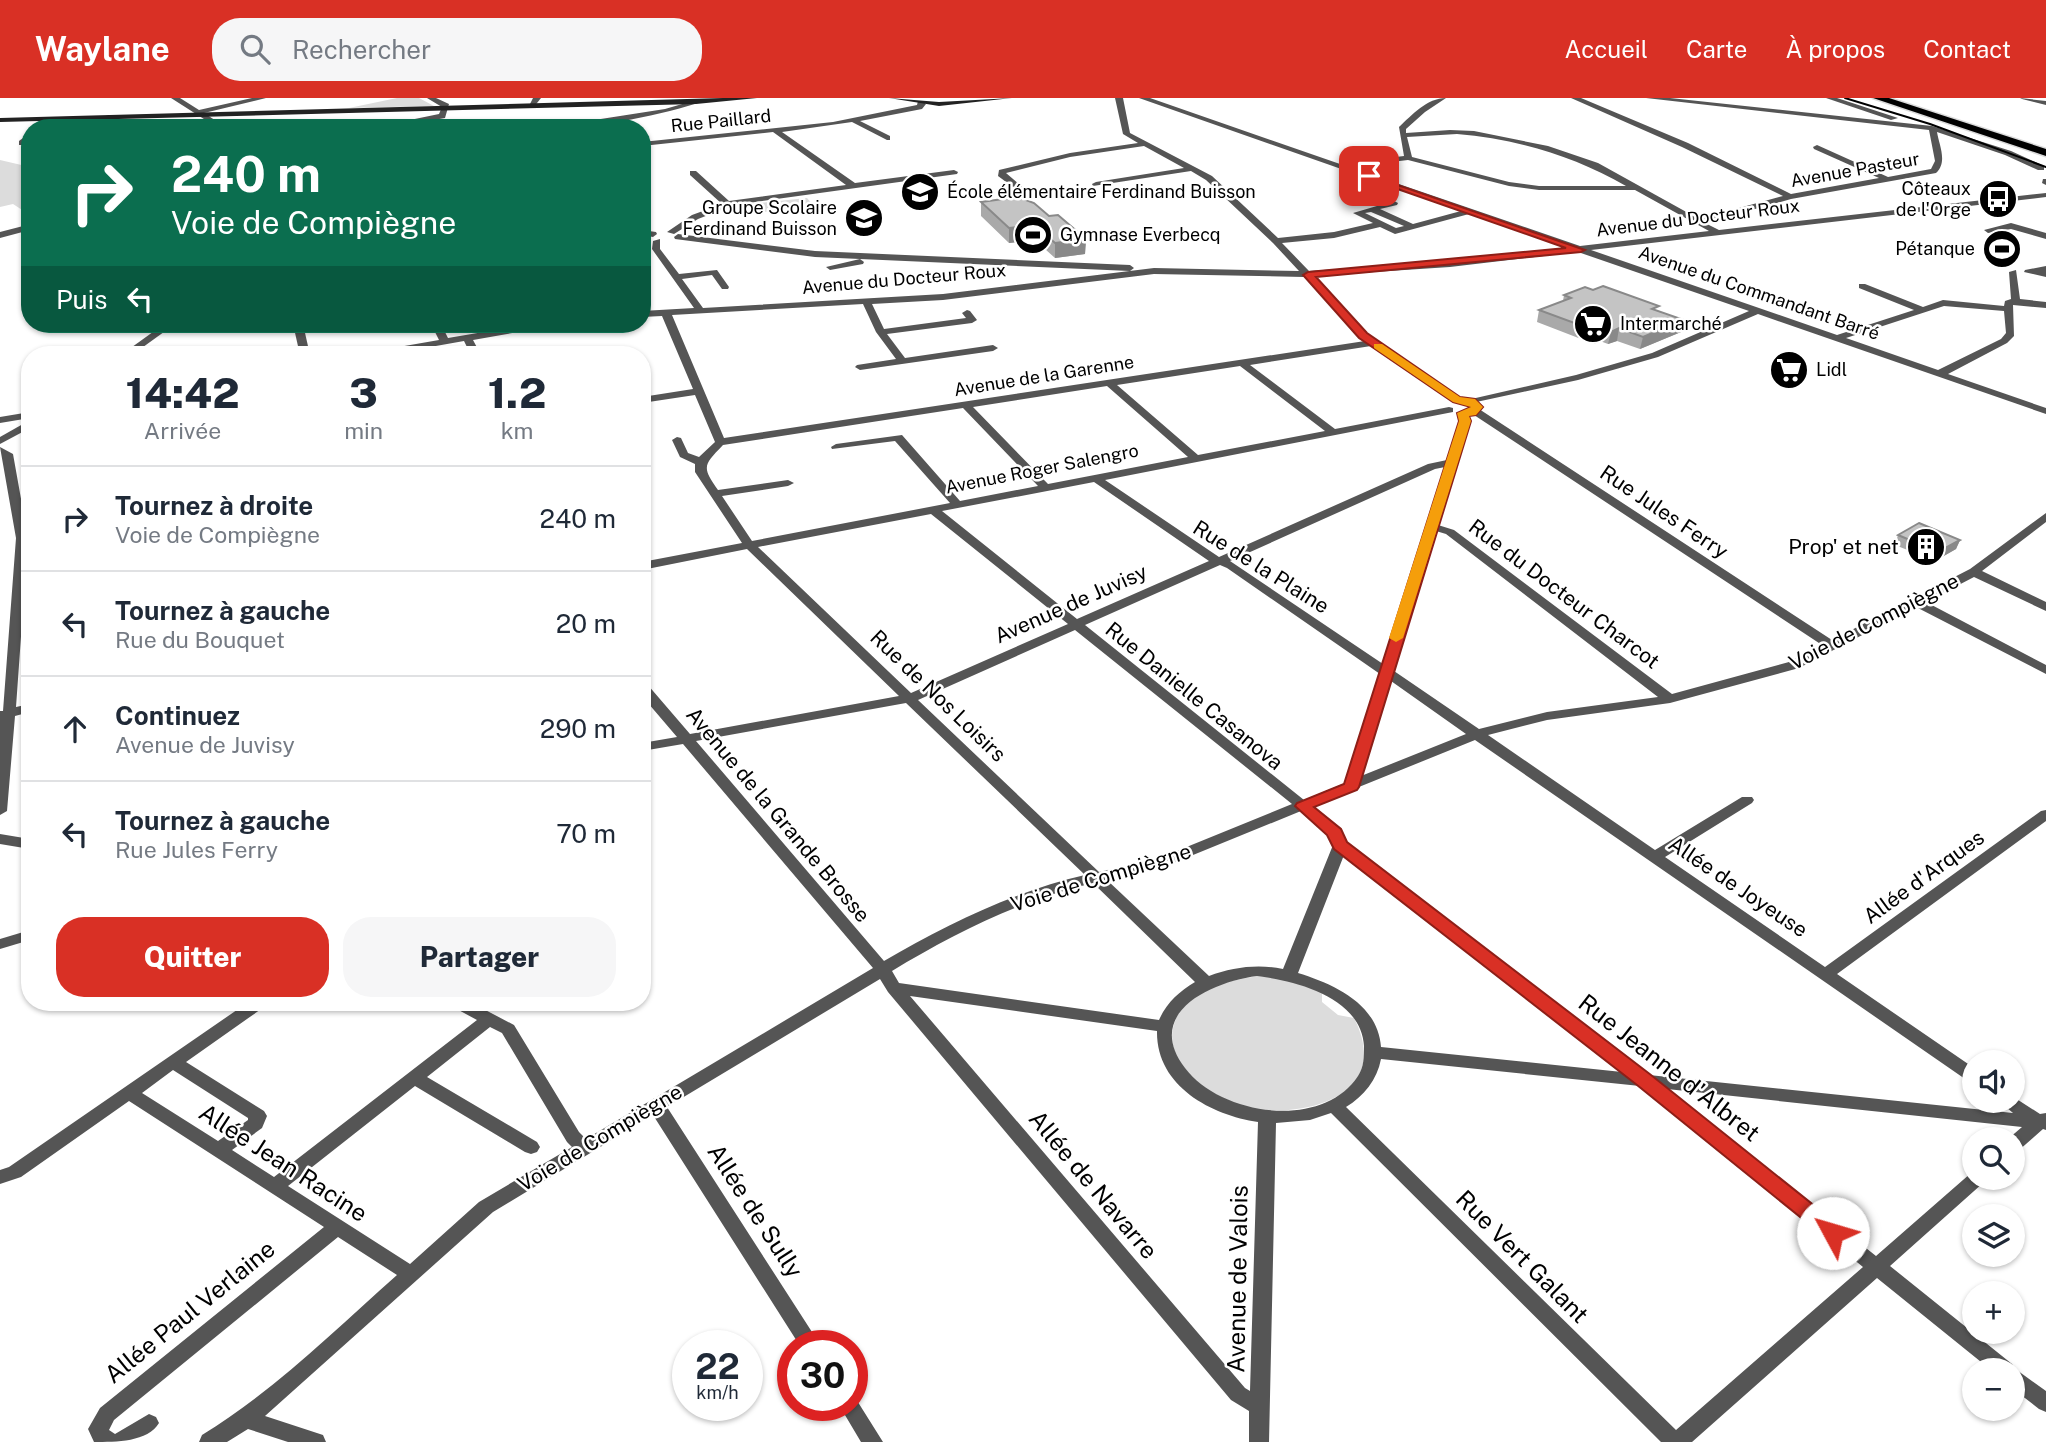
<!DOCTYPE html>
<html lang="fr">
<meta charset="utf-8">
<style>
body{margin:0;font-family:"Public Sans",sans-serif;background:#f6f6f7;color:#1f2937;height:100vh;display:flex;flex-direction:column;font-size:26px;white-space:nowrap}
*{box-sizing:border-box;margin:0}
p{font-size:23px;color:#747a83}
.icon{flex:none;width:38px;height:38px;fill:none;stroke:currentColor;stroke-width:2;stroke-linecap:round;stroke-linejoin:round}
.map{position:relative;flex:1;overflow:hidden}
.sheet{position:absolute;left:21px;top:248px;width:630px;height:665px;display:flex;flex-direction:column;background:#fff;border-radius:28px;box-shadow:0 2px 5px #0004}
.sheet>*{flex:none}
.hud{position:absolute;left:21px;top:21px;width:630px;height:214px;border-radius:28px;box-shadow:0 2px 5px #0004;background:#0b6e4f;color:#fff;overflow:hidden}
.fabs{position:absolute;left:1962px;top:952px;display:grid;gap:14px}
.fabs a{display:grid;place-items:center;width:63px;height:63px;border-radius:50%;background:#fff;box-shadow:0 2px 5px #0004;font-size:35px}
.speed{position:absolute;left:672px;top:1232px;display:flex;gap:14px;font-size:35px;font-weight:700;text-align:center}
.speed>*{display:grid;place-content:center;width:91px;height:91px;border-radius:50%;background:#fff;box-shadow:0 2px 5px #0004;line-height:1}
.speed small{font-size:18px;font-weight:400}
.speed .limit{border:10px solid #d22;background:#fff;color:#111}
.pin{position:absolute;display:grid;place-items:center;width:60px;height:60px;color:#fff;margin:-30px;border-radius:14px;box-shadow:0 4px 10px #0006}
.me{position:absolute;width:77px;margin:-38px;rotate:309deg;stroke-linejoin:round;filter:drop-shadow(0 0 5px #0008)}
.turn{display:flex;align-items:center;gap:24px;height:147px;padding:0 35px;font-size:32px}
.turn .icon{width:91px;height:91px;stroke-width:2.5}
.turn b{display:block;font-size:49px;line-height:60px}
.then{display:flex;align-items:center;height:66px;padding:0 35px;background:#0003;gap:14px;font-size:26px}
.eta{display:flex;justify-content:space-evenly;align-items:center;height:119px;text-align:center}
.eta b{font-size:42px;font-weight:800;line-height:49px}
.cta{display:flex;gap:14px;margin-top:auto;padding:14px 35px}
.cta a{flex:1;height:80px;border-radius:28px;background:#d93025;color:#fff;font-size:28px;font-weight:800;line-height:80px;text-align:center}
.cta a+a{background:#f6f6f7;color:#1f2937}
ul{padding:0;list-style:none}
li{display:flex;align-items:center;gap:21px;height:105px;padding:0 35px;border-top:2px solid #e0e1e3}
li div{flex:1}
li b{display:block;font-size:26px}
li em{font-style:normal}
header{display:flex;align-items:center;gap:42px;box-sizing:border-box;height:98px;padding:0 35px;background:#d93025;color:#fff}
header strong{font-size:33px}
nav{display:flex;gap:38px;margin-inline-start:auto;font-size:24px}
.search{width:490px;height:63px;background:#f6f6f7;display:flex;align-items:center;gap:18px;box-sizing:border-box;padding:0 24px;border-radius:28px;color:#747a83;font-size:26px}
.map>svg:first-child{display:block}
.green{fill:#dcdcdc}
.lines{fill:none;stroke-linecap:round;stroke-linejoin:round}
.highway-casing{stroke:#dbdbdb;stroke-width:3}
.street{fill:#555;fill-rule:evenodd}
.secondary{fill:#222;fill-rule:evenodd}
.highway{fill:#000;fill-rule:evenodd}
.tram{stroke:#000;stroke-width:2}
.wall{fill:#a9a9a9}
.shaded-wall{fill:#898989}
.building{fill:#c4c4c4;stroke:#898989;stroke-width:2}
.route{fill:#d93025;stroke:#8d1f18;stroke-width:2}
.slow{fill:#f59e0b}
.labels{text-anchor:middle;stroke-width:5;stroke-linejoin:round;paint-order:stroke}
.far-street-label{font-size:18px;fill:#000;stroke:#fff}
.far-poi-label{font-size:18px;fill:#000;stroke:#fff;text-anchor:start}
.street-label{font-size:21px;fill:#000;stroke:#fff}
.poi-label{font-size:21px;fill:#000;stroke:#fff;text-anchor:end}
.near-street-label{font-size:24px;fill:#000;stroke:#fff}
</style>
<header>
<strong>Waylane</strong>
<div class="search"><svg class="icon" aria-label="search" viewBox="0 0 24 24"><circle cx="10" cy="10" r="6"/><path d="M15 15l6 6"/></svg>Rechercher</div>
<nav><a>Accueil</a><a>Carte</a><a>À propos</a><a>Contact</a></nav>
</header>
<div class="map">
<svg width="2046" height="1344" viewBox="0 0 2046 1344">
<rect width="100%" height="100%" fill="#fff"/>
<g class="green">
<polygon points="397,0 419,0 434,8 349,10"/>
<polygon points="0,62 30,69 30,117 13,106 0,109"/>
<polygon points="807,100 813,107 757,115 749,106"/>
<path d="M1257 878 1284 881 1322 894V904L1338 917 1354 920C1395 1000 1300 1023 1240 1008 1221 1003 1204 991 1191 978 1178 966 1169 948 1173 930 1183 889 1222 885 1257 878Z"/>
</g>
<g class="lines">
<defs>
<polygon id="highway" points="1873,0 1889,0 2046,51 2046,58"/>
</defs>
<use href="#highway" class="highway-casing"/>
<g class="street">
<polygon points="171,0 180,0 199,12 252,0 266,0 204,15 227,30 218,30"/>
<polygon points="427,0 436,0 449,6 445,20 388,30 376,29 439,16 442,9"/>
<polygon points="533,0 541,0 533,10 529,8"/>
<path d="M1115 0H1123L1130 35 1212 78 1278 140 1334 134 1373 125 1353 115 1394 103 1398 105 1397 107 1380 111 1413 126 1461 113 1139 0H1150L1340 66 1404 58 1399 29C1412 17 1427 0 1446 0L1425 14 1406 31V35L1450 32 1474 33 1548 48 1598 65 1699 121 1783 98 1682 49 1571 0H1581L1688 45 1791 96 1879 80 1814 51 1813 49 1817 47 1888 79 1931 71 1935 63 1929 32 1646 0H1670L1932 28 2011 53 2044 68V72H2038L2005 57 1937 34C1939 47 1948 64 1936 75L1791 101 1705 125 1719 132 2046 95V99L1591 152 1837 237 1914 212 1859 190V186H1865L1923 209 1943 202 2004 208 2005 203 2011 201 2009 174 2016 172 2020 201 2046 204V210L2013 207 2014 238 2007 245 1948 276 2046 310V316L1758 216 1658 259 1578 282 1467 306V302L1576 277 1652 255 1749 213 1578 154 1450 169 1313 178 1366 236 1461 300V304H1453L1371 248 1250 267 1335 331 1449 309 1453 310V314L1105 382 1219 459 1428 366 1447 362 1460 323 1458 315 1463 312 1467 313 1470 323 1438 427 1454 432 1672 596 1789 564 1822 547 1471 315V311H1479L1832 542 1970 471 2046 415V424L1982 473 2046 504V513L1974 479 1926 504 2046 567V576L1916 509 1799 570 1670 605 1547 622 1488 637 1655 752 1742 699H1752L1754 702 1752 705 1665 759 1825 869 2041 713 2046 712V723L1837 876 1974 970V985L1968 983 1475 642 1312 708 1340 732 1346 745 1649 977 2013 1015 1999 1003H2012V998L2040 1016 2046 1015V1032L2043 1031 2018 1053 2012 1055V1041H2008L2022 1029 1667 991 1876 1158 1971 1075 1974 1074V1080H1986L1983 1085 1890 1168 2012 1266 2014 1270 2046 1293V1314L2039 1311 2012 1290V1272H1991L1877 1180 1692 1344H1661L1331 1015 1310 1022 1276 1025 1269 1344H1249V1313L1231 1302 888 894 880 881 667 1009 821 1248H800L653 1017 493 1114 265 1318 323 1337 326 1344H288L248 1331 227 1344H199L202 1337C274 1293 334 1233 397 1177L338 1139 114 1322 109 1332 115 1336 149 1316 156 1319 159 1325C148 1344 116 1344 94 1344L88 1331 100 1310 324 1129 129 1003 21 1079 0 1086V1072L9 1069 247 905H266L264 909 186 964 264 1013 267 1018 262 1030 232 1052 274 1079 477 922 453 909 451 905H472L514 927 579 1034 586 1041 873 870 683 646 642 653V645L677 639 642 598V585L647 586 690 636 899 598 747 451 642 472V464L742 445 695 374V366L680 359 672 342 677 339 681 340 688 355 699 359 715 344 695 297 642 305V299L693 291 662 218 642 219V213L694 210 652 151 653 143 660 141V151L679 176 717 172 729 189 728 191H722L712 177 682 181 703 210 943 196 1154 170 1299 173 1273 145 1206 82 1191 73 1093 88 1092 86 1096 84 1184 70 1144 48 1070 59 1006 75 1028 94 1029 96 1025 98 998 78 999 72 1070 55 1138 45 1123 36ZM1457 36C1517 41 1574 58 1626 88H1539L1509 84 1412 59 1407 39ZM1408 62 1509 88 1539 92H1635L1709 133 1580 148 1349 69ZM1371 114 1404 128 1396 130 1365 115ZM1469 116 1567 150 1450 163 1309 173 1282 145 1334 140 1380 129 1395 136ZM1154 176 1304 179 1365 243 724 340 672 217 863 206 876 234 896 261 857 267 855 269 860 272 993 253 998 250 993 247 905 260 887 236 972 225 977 222 970 213 967 212 962 215 966 220 884 231 872 206 943 202ZM1944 208 2004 213 2006 235 2001 241 1938 272 1846 240ZM1240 268 1325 333 1198 357 1117 287ZM1107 288 1188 359 1048 386 973 309ZM963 310 1038 388 960 403 902 337 836 346 831 349 832 351 895 343 950 405 752 443 722 398 788 388 794 385 788 382 718 392C701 368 704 367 723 347ZM1445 369 1383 566 1230 463 1435 371ZM1094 384 1209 463 1077 521 942 413ZM931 416 1068 526 911 595 758 449ZM1436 433 1446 436 1658 599 1547 614 1479 631 1394 573ZM1220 467 1227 470 1380 576 1345 685 1304 702 1085 527ZM1075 532 1292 706 1162 759 1099 774 918 602ZM1391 583 1466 636 1361 678ZM906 605 1085 777C1015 793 945 827 884 863L696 643ZM1301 713 1329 737 1333 747 1283 871C1258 866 1233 869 1209 878L1107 782 1171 766ZM1344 757 1622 974 1381 949C1378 906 1334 886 1298 875ZM1093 785 1195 884C1179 894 1167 904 1159 922L899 885 892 873C953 836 1023 801 1093 785ZM1257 878C1296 883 1361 899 1364 948 1364 959 1364 969 1358 978 1322 1033 1220 1017 1185 970 1143 915 1211 884 1257 878ZM910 898 1157 933C1156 988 1211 1017 1258 1024L1250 1293 1245 1290ZM490 929 502 935 567 1044 572 1049 479 1104 410 1166 288 1088 415 988 525 1054 531 1056 537 1054 540 1049 537 1044 427 979ZM1381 961 1640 988 1863 1169 1676 1332 1346 1009C1364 998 1377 982 1381 961ZM173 972 248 1020V1022L218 1043 142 995Z"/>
<polygon points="1826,0 1837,0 1898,20 1891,22"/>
<polygon points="2020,0 2046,3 2046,7 2022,1"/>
<path d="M696 2 698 5C649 20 594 30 543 30L665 11Z"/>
<polygon points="918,3 922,3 926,6 922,11 860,23 890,38 890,42 887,42 852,24 782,34 855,85 954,72 958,74 957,76 734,107 698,121 674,136 667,134 692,117 722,106 690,77 690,73 696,73 729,103 846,87 773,34 642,48 642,44 833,24 917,7"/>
<polygon points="109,17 112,21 78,30 66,30"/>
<polygon points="27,37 30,37 30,43 25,47 19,47 19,43"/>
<polygon points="2043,81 2046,81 2046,87 2042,85"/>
<polygon points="2011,125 2046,135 2046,141 2011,131 1988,135 1984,132"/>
<polygon points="27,127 30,127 30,132 0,140 0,134"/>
<polygon points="642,132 656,134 657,136 653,139 642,137"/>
<polygon points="678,136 815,153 1130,167 1134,170 1130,173 815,159 675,141 674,139"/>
<polygon points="860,161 864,164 863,166 830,172 826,169"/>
<polygon points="2046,168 2046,179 2024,174 2025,172"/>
<polygon points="164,226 175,226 132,257 121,257"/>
<polygon points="293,226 303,226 310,257 300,257"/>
<polygon points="431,226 441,226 448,240 531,226 551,226 546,229 473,242 481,257 471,257 464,243 385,257 365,257 370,254 439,242"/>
<polygon points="30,314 30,320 0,325 0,319"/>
<polygon points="30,322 30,330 0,346 0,339"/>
<polygon points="0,349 13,356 28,440 16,609 30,606 30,614 15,618 7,713 0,717 0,613 3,613 16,440"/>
<polygon points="0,736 30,741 30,751 0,746"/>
<polygon points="30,832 30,842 0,851 0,841"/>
<polygon points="852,1299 856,1301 883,1344 861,1344 839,1307 852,1307"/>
</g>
<g class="secondary">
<polygon points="723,0 757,0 696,6 0,24 0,20"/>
<polygon points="889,0 939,4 1012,0 939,8"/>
</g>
<use href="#highway" class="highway"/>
<polyline class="tram" points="1845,0 1930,26 2046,69"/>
</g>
<g class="wall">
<polygon points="981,104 1086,141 1085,156 1055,160 1035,142 1009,145 981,118"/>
<polygon points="1564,197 1658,213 1684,222 1681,234 1640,251 1617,243 1608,246 1600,243 1594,246 1537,224 1539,212 1563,203"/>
<polygon points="1898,437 1960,442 1956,451 1935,463 1895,447"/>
</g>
<g class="shaded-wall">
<polygon points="1035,127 1035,142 1009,145 1009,130"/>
<polygon points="1086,141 1085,156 1055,160 1055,145"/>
<polygon points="1684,222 1681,234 1640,251 1643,239"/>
<polygon points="1619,230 1617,243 1608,246 1611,234"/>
<polygon points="1603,231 1600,243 1594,246 1596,233"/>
<polygon points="1960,442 1956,451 1935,463 1938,454"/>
</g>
<g class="building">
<polygon points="1018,99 1034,105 1049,118 1058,117 1086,141 1055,145 1035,127 1009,130 981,104"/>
<polygon points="1603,188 1659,208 1652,211 1684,222 1643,239 1619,230 1611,234 1603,231 1596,233 1539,212 1571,200 1564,197 1585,189 1593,192"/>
<polygon points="1919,425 1960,442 1938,454 1898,437"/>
</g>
<polygon class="route" points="1366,76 1585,152 1581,154 1316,179 1367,235 1460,299 1475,301 1483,309 1476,317 1469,318 1471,323 1359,689 1357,692 1314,709 1341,731 1347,744 1651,977 1841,1129 1844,1135 1841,1140 1833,1143 1826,1140 1637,987 1334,751 1327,737 1295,708 1297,705 1344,686 1459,323 1457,315 1471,309 1453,304 1359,240 1303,177 1308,174 1566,150 1366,80"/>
<polygon class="slow" points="1374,246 1382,246 1460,299 1475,301 1483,309 1476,317 1469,318 1471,323 1403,540 1396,544 1389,540 1459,323 1457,315 1471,309 1453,304 1374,250"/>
<defs>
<symbol id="school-disc" viewBox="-11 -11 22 22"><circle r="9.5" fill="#000" stroke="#fff"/><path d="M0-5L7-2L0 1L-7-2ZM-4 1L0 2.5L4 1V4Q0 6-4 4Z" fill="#fff"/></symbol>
<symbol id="bus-disc" viewBox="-11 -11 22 22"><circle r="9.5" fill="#000" stroke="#fff"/><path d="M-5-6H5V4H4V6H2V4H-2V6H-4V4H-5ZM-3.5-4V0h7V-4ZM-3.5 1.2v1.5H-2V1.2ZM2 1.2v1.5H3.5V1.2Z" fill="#fff"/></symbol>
<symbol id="stadium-disc" viewBox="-11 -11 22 22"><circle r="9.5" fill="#000" stroke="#fff"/><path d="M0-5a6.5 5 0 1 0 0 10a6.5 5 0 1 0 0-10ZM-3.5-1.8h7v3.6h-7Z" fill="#fff"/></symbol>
<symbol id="supermarket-disc" viewBox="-11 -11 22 22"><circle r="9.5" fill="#000" stroke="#fff"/><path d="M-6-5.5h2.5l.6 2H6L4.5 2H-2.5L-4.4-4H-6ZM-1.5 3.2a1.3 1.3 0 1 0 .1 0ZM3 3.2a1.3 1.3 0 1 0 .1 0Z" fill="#fff"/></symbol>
<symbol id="building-disc" viewBox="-11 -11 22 22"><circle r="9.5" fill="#000" stroke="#fff"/><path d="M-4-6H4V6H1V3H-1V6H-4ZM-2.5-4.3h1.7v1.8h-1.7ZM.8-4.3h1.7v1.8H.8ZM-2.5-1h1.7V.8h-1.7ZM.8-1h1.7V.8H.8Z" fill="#fff"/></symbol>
</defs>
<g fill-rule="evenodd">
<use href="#school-disc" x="898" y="72" width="44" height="44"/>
<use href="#bus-disc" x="1976" y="79" width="44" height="44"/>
<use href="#school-disc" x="842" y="98" width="44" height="44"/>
<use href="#stadium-disc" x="1011" y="115" width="44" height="44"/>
<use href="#stadium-disc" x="1980" y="129" width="44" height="44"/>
<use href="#supermarket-disc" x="1571" y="204" width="44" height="44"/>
<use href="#supermarket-disc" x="1767" y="250" width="44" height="44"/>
<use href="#building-disc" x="1904" y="427" width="44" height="44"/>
</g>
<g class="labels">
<g class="far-street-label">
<text transform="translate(721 23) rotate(-6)" y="6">Rue Paillard</text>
<text transform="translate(1855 72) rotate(-10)" y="6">Avenue Pasteur</text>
<text transform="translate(1698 120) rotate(-7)" y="6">Avenue du Docteur Roux</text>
<text transform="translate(904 181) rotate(-5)" y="6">Avenue du Docteur Roux</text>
<text transform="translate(1759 195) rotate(19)" y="6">Avenue du Commandant Barré</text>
<text transform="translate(1044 278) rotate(-9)" y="6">Avenue de la Garenne</text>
<text transform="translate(1042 371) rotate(-11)" y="6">Avenue Roger Salengro</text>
</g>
<g class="far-poi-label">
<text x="1971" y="97" text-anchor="end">Côteaux<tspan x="1971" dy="21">de l'Orge</tspan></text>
<text x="947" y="100">École élémentaire Ferdinand Buisson</text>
<text x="837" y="116" text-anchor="end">Groupe Scolaire<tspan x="837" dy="21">Ferdinand Buisson</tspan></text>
<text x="1060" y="143">Gymnase Everbecq</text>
<text x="1975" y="157" text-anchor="end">Pétanque</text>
<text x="1620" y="232">Intermarché</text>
<text x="1816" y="278">Lidl</text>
</g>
<g class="street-label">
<text transform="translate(1664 414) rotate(34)" y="7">Rue Jules Ferry</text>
<text transform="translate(1261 469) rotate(32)" y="7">Rue de la Plaine</text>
<text transform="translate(1564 496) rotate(37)" y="7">Rue du Docteur Charcot</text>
<text transform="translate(1071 506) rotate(-24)" y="7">Avenue de Juvisy</text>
<text transform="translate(1874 524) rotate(-27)" y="7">Voie de Compiègne</text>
<text transform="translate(938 598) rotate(44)" y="7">Rue de Nos Loisirs</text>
<text transform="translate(1194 598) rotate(39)" y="7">Rue Danielle Casanova</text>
<text transform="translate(778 717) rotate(50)" y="7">Avenue de la Grande Brosse</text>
<text transform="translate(1924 779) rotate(-36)" y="7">Allée d'Arques</text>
<text transform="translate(1101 780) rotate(-17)" y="7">Voie de Compiègne</text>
<text transform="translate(1738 789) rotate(34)" y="7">Allée de Joyeuse</text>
<text transform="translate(600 1040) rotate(-31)" y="7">Voie de Compiègne</text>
</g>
<g class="poi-label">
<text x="1899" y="456">Prop' et net</text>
</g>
<g class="near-street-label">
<text transform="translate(1669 970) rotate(38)" y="8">Rue Jeanne d'Albret</text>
<text transform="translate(283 1065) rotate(33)" y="8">Allée Jean Racine</text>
<text transform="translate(1093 1087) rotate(50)" y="8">Allée de Navarre</text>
<text transform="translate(755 1113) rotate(57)" y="8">Allée de Sully</text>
<text transform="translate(1522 1159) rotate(45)" y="8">Rue Vert Galant</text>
<text transform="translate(1238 1181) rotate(-89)" y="8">Avenue de Valois</text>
<text transform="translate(190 1214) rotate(-39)" y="8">Allée Paul Verlaine</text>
</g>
</g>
</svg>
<div class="fabs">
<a><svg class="icon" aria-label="sound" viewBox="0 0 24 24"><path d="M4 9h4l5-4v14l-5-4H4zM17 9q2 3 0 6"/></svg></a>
<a><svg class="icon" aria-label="search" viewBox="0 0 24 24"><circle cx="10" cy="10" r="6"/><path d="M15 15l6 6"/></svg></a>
<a><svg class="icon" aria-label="layers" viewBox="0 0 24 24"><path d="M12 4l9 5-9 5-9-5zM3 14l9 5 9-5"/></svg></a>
<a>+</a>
<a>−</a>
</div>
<div class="speed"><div>22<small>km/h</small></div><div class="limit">30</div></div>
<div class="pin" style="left:1369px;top:78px;background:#d93025"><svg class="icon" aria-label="arrive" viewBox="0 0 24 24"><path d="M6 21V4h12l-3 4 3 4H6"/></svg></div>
<svg class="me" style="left:1833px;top:1135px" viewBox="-20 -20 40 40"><circle r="19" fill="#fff"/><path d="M0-13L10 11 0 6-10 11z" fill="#d93025"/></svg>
<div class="hud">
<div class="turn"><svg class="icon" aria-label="right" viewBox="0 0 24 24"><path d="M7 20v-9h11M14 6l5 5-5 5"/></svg><div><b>240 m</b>Voie de Compiègne</div></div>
<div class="then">Puis<svg class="icon" aria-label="left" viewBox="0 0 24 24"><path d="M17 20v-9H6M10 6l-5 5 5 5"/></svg></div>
</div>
<section class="sheet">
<div class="eta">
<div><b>14:42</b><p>Arrivée</p></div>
<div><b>3</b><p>min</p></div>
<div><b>1.2</b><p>km</p></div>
</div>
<ul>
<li><svg class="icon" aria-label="right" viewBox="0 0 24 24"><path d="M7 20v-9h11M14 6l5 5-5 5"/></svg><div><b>Tournez à droite</b><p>Voie de Compiègne</p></div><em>240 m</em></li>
<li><svg class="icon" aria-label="left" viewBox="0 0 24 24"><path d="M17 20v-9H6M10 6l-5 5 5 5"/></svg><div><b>Tournez à gauche</b><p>Rue du Bouquet</p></div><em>20 m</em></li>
<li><svg class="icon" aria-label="ahead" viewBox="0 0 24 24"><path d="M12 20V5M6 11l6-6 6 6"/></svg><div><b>Continuez</b><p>Avenue de Juvisy</p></div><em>290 m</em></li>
<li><svg class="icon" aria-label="left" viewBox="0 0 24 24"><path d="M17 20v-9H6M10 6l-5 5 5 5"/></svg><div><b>Tournez à gauche</b><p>Rue Jules Ferry</p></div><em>70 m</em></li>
</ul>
<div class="cta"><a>Quitter</a><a>Partager</a></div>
</section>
</div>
